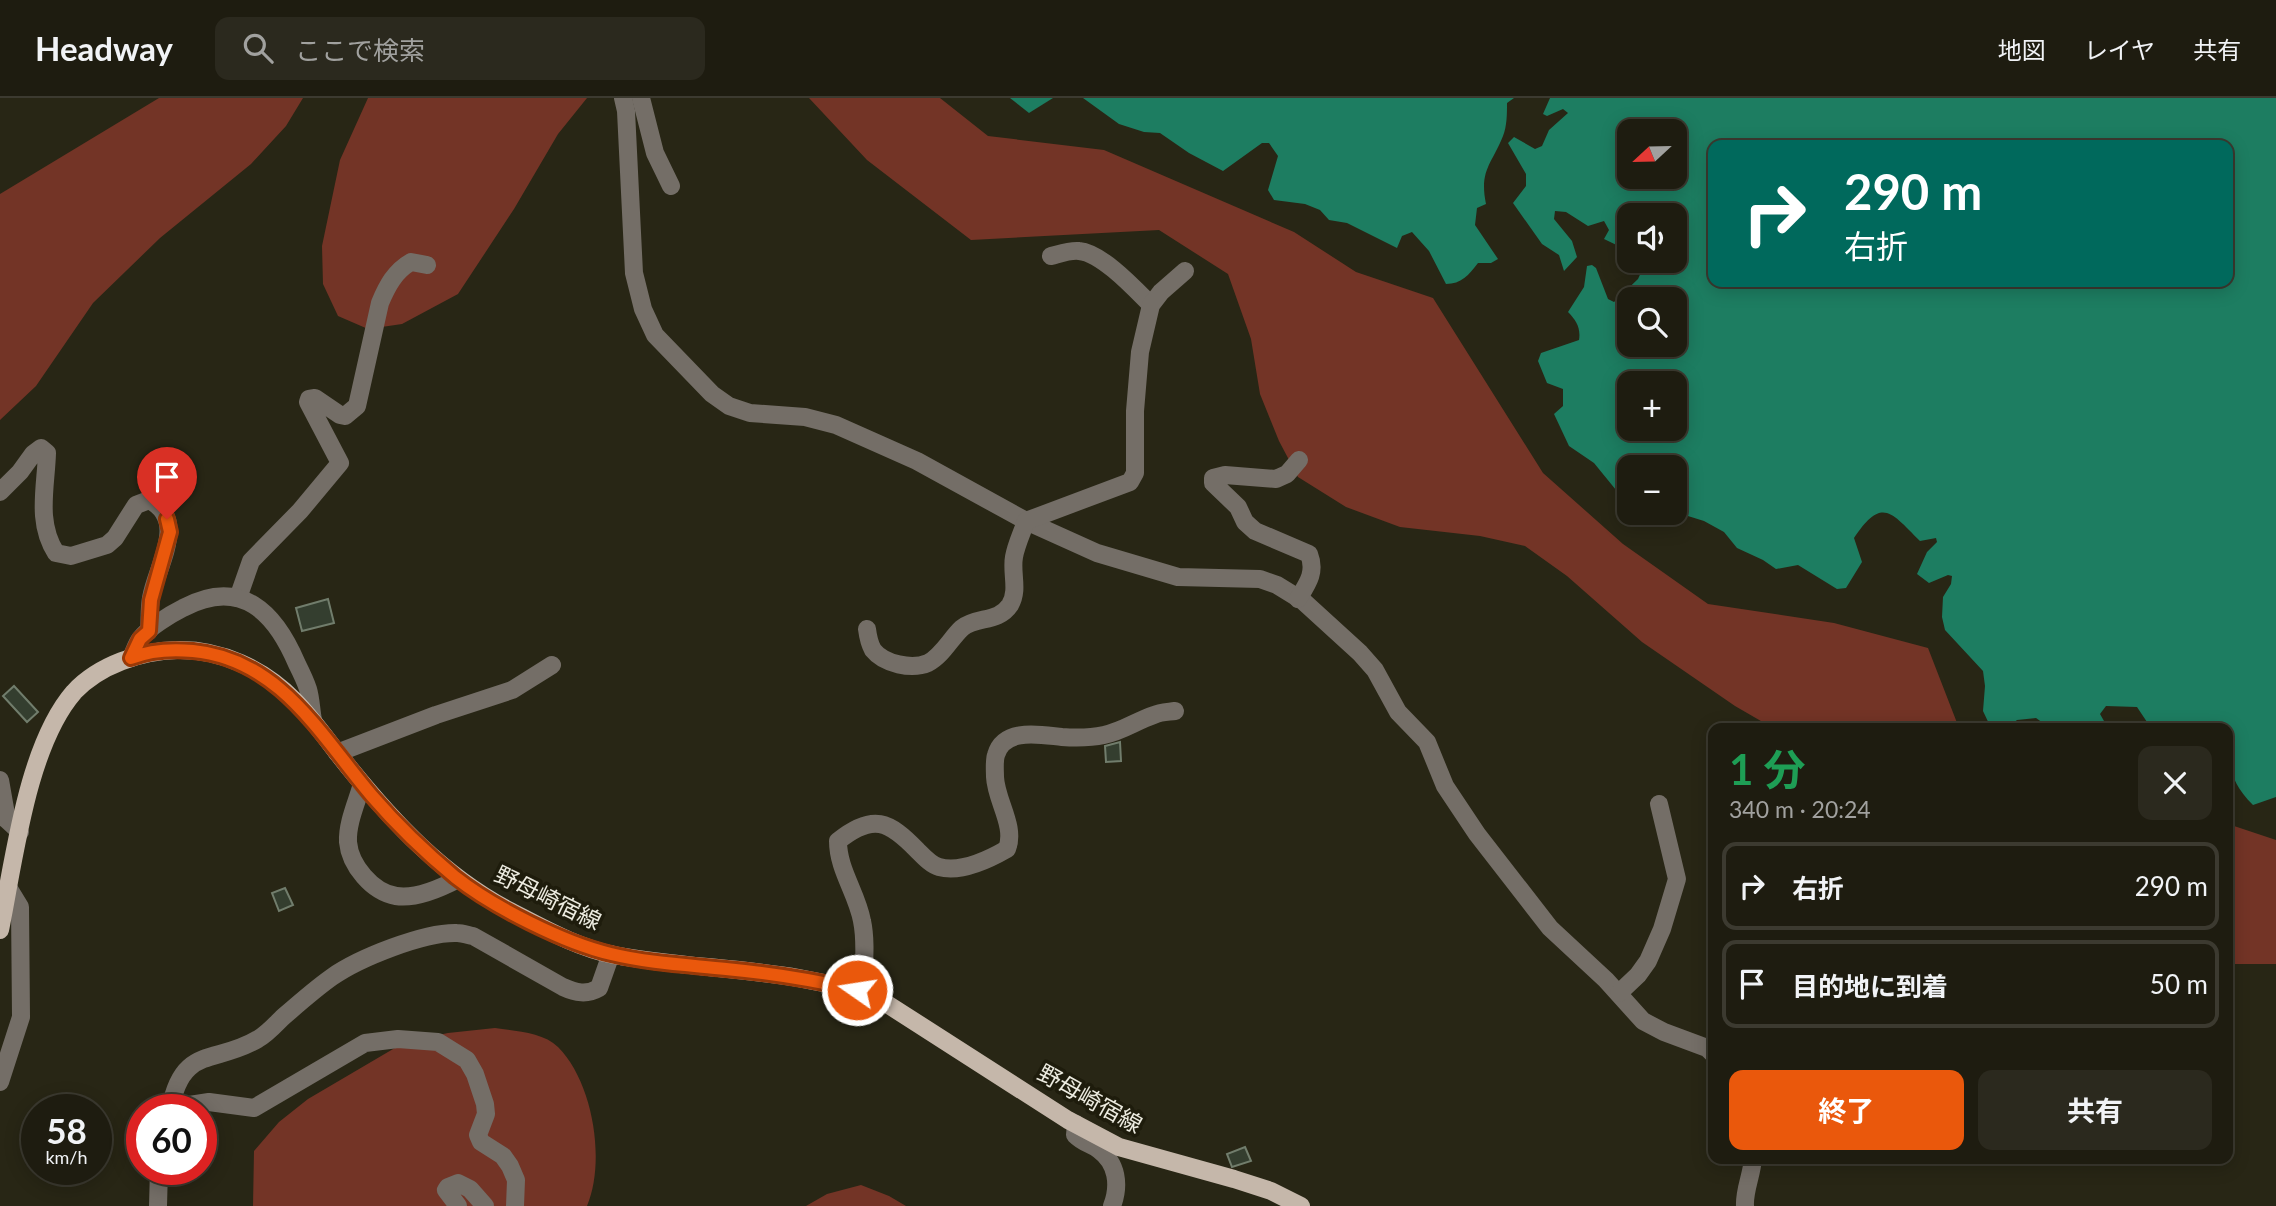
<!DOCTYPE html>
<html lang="ja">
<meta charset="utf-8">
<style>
body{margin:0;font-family:Lato,"Noto Sans JP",sans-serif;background:#2b291e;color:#f1f3f6;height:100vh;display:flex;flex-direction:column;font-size:26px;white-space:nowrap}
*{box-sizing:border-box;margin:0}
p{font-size:23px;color:#a1a19f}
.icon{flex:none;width:38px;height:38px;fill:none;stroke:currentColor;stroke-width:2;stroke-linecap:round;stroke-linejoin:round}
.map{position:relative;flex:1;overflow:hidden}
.sheet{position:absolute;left:1708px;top:625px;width:525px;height:441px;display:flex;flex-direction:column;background:#1e1c10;border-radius:14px;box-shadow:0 4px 18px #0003,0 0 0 2px #3c3a30}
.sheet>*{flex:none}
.banner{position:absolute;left:1708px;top:42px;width:525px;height:147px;border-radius:14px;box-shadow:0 4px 18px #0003,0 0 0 2px #3c3a30;background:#00695c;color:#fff;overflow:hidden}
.needle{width:46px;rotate:248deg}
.controls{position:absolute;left:1617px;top:21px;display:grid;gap:14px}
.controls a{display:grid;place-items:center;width:70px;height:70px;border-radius:14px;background:#1e1c10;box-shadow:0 4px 18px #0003,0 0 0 2px #3c3a30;font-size:35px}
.speed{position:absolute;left:21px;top:996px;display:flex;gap:14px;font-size:35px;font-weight:700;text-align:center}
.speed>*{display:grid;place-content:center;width:91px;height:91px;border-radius:50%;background:#1e1c10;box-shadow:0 4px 18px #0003,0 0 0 2px #3c3a30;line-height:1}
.speed small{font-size:18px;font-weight:400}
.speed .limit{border:10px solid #d22;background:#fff;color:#111}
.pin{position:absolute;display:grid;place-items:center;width:60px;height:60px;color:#fff;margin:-72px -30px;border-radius:50% 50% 50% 0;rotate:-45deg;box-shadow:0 0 7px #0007}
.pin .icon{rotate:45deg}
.me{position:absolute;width:77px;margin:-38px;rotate:283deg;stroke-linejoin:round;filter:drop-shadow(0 0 5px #0008)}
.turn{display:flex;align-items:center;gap:24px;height:147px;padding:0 21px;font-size:32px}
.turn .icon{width:91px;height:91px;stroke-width:2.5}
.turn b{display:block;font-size:49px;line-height:60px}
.round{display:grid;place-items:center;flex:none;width:74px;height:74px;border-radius:14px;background:#2b291e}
.summary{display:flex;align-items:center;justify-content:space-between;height:119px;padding:0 21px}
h1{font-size:42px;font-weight:700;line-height:52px;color:#1e9e55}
.primary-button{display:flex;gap:14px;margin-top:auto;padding:14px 21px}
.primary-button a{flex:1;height:80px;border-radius:14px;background:#ea580c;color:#fff;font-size:28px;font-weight:700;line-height:80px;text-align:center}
.primary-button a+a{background:#2b291e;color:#f1f3f6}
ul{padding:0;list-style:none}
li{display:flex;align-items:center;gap:21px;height:88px;margin:0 14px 10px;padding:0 7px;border:4px solid #3c3a30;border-radius:14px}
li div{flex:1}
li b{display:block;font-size:26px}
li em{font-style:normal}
header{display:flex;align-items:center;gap:42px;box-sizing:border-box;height:98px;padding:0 35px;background:#1e1c10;border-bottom:2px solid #3c3a30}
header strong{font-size:33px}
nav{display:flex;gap:38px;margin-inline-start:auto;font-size:24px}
.search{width:490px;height:63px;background:#2b291e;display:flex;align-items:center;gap:18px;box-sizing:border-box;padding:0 24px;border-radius:14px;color:#a1a19f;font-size:26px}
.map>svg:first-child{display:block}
.green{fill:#733426}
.water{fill:#1d7d61;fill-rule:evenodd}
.building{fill:#343e2f;stroke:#717d6c;stroke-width:2}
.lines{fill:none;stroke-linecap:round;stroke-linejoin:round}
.minor{stroke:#746e67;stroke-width:18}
.major{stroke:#c5b7aa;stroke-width:18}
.route-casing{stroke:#983908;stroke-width:18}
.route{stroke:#ea580c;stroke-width:12}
.labels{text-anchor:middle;stroke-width:7;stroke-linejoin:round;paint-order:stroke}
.street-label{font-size:23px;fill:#ecebe0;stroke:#1e1c0c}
</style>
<header>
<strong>Headway</strong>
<div class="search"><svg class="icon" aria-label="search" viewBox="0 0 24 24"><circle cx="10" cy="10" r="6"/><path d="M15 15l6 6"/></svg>ここで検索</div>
<nav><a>地図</a><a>レイヤ</a><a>共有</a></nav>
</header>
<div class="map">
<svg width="2276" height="1108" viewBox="0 0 2276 1108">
<rect width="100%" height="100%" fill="#282615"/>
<g class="green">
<polygon points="159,0 303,0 286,28 251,66 160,140 93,205 36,288 0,322 0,96"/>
<polygon points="368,0 587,0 558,36 514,111 458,196 402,226 368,231 338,218 323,186 322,148 340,62"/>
<polygon points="809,0 940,0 988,38 1104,52 1294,134 1356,174 1433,200 1543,375 1623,446 1708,506 1834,525 1928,550 1959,630 1773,630 1735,608 1642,544 1567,478 1525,448 1480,438 1400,429 1346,409 1298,379 1279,343 1260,296 1251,241 1228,176 1159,132 971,142 867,62"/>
<polygon points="2228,726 2276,742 2276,866 2228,866"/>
<path d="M495 930C514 933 543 934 558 949 593 984 606 1063 587 1108H253L254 1053 279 1024 308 1001 405 944 448 935Z"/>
<polygon points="861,1087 889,1098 906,1108 806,1108 827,1096"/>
</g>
<g class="water">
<polygon points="1010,0 1053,0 1029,15"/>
<path d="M1083 0H1514L1507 5C1507 16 1507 28 1503 38 1492 66 1479 72 1486 106L1477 110 1475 127 1498 161 1491 165H1478C1469 177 1461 186 1446 186L1429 153 1412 134 1402 138 1397 150 1347 125 1329 122 1320 112 1305 106 1274 102 1268 92 1278 58 1269 45H1262L1223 73 1189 55 1160 35 1144 34 1119 26Z"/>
<path d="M1550 0H2276V699L2253 707C2228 682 2228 664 2228 630H2148L2147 624 2137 609 2106 608 2100 616 2108 630H2050L2036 620 2017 622 2007 630H1991L1983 613 1985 588 1983 573 1945 532 1942 519 1943 499 1951 486 1952 478 1948 477 1929 485 1917 476 1927 454 1937 444 1936 440 1920 443C1891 414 1882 398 1854 440L1862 464 1846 490 1837 491 1798 467 1776 471 1763 462 1737 450 1724 434 1704 423 1675 414V369H1629V390L1616 392 1594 365 1569 348 1554 316 1563 308V291L1547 285 1538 263 1541 255 1579 242C1581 230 1576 222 1568 214L1584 189 1587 168 1592 167 1596 170 1608 201 1614 204 1638 181 1643 170 1640 163H1675V117H1629V153L1604 141 1609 132 1604 123 1588 128 1566 114 1555 113 1554 121 1572 143 1577 159 1564 173 1559 157 1542 146 1513 105 1526 88V76L1508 45 1514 39 1535 51 1542 48 1549 32 1568 15 1563 11 1547 18 1543 16ZM1629 33H1675V79H1629ZM1713 47H2228V184H1713ZM1629 201H1675V247H1629ZM1629 285H1675V331H1629Z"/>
</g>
<g class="building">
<polygon points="328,501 334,525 302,533 296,510"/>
<polygon points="14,588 38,614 27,624 3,598"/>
<polygon points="1120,644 1121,663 1106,664 1105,648"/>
<polygon points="285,790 293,807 279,813 272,795"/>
<polygon points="1245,1049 1251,1063 1232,1069 1227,1056"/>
</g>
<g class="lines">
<g class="minor">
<polyline points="623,0 626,13 634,175 643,211 655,237 712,296 729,308 750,315 805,319 836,327 917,363 1026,423 1097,455 1178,479 1260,481 1277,487 1303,503 1360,555 1375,572 1398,614 1427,644 1445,688 1477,736 1550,830 1606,882 1643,923 1664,934 1707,950 1713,956"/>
<polyline points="641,0 655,55 671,88"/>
<path d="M1051 158C1059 156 1070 152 1079 153 1102 155 1135 191 1151 207"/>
<path d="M0 394 20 374 33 356 41 350 47 355C46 389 36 424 56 455L71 458 107 447 115 440 136 407 149 402C189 422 156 469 151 500 149 511 150 522 149 533"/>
<path d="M238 500 251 463 300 413 340 365 308 304 309 301 315 300 340 317 345 318 357 308 380 205C387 188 395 173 411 164L427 167"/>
<path d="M1298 501C1308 485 1316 474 1309 456L1255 433 1245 424 1238 409 1213 385V380L1225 377 1276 381 1287 376 1299 362"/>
<path d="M867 531C868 539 869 545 873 552 884 566 912 572 928 565 942 558 951 540 962 530 977 518 998 525 1010 507 1019 492 1011 475 1014 459 1016 447 1022 435 1026 423L1130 384 1135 375V313L1140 254 1151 207 1161 194 1185 173"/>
<path d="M131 560C134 554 136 546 140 541 148 530 171 516 183 510 241 479 275 514 297 566 301 574 305 582 308 591 311 601 311 612 313 622"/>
<polyline points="337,655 436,617 512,592 552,567"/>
<polyline points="0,682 7,722 20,734"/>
<path d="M362 686C357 704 347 725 348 744 350 767 372 794 396 798 415 801 441 790 458 781"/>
<path d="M863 895C863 872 867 846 862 823 857 795 838 772 838 743 873 715 889 723 917 752 923 758 931 767 939 769 961 775 988 762 1007 751 1016 728 996 703 995 679 995 673 994 663 996 657 1004 629 1041 637 1062 639 1076 640 1090 640 1104 637 1123 633 1136 623 1154 617 1160 614 1168 614 1175 613"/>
<polyline points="1619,895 1638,877 1648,863 1662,831 1677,781 1659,706"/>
<polyline points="0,984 21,919 20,809 9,791"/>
<polyline points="170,1010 209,1004 254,1010 365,945 398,941 438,944 467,962 475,976 485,1006 486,1016 478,1037 481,1044 503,1058 510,1068 516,1082 515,1108"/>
<path d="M170 1012C182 946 215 967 258 941 267 936 275 927 282 920 298 906 315 891 332 879 359 860 424 834 457 835 462 835 468 837 473 838L563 889C576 895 587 897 599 890L611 856"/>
<path d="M1076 1026 1075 1037C1084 1046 1090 1045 1099 1052 1117 1065 1120 1087 1112 1108"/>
<polyline points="158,1108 159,1071"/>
<polyline points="458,1108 446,1092 448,1089 458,1085 470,1091 485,1108"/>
<path d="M1745 1108C1744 1092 1752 1077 1753 1060"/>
</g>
<path class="major" d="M0 832C14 763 27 648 74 594 99 567 141 553 177 552 221 551 263 571 294 602 314 622 329 645 347 667 393 724 443 778 510 813 543 830 578 850 614 857 703 874 799 868 884 904L1068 1022 1119 1049 1234 1081 1271 1093 1301 1108"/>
</g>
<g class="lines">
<defs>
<path id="route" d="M167 421 170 434 151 502 149 533 140 541 131 560C151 552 172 551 193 553 280 561 321 638 372 698 397 727 425 754 455 779 493 809 564 845 611 856 648 865 688 867 726 871 770 875 814 882 857 892"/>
</defs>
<use href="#route" class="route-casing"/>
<use href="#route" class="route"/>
</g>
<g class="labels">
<g class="street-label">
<text transform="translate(548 800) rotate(26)" y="8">野母崎宿線</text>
<text transform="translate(1090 1001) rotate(29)" y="8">野母崎宿線</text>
</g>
</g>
</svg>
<div class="controls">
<a><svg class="needle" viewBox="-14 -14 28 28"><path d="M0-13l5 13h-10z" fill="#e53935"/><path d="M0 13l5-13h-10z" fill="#a1a19f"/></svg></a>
<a><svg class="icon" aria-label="sound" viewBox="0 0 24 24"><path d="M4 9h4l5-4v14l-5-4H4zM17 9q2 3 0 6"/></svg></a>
<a><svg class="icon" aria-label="search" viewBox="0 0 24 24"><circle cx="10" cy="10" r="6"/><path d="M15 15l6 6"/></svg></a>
<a>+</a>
<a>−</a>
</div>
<div class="speed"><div>58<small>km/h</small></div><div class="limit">60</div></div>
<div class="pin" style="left:167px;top:421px;background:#d93025"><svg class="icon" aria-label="arrive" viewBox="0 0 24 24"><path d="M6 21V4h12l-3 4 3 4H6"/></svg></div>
<svg class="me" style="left:857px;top:892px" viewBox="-20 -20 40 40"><circle r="17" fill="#ea580c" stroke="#fff" stroke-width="3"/><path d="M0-11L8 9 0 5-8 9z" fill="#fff"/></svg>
<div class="banner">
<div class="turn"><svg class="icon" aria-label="right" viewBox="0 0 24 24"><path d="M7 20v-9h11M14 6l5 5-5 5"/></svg><div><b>290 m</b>右折</div></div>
</div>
<section class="sheet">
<div class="summary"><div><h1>1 分</h1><p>340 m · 20:24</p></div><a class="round"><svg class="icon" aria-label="close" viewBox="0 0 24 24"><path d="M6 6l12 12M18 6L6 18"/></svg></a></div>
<ul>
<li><svg class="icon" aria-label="right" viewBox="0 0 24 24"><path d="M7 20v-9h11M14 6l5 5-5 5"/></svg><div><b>右折</b></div><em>290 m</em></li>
<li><svg class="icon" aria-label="arrive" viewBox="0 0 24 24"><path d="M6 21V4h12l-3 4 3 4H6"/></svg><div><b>目的地に到着</b></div><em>50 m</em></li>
</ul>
<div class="primary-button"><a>終了</a><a>共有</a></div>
</section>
</div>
